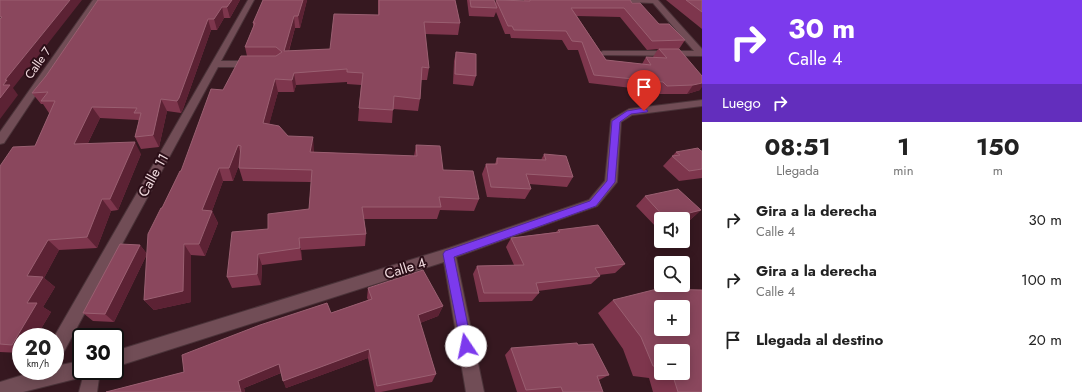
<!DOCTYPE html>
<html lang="es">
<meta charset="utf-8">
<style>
body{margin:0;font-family:Jost,sans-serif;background:#f6f6f6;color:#222;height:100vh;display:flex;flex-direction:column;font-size:15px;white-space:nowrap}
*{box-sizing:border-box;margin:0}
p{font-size:13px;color:#767676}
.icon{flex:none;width:22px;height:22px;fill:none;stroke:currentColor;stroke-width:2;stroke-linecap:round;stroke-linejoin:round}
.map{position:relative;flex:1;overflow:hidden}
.details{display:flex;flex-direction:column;background:#fff;width:380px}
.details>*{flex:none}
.banner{background:#7c3aed;color:#fff;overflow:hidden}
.controls{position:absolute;left:654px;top:212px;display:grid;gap:8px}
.controls a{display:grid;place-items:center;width:36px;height:36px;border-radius:4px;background:#fff;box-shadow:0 2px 10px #0003;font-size:20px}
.speed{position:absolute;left:12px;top:328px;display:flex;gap:8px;font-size:20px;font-weight:700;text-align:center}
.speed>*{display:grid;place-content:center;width:52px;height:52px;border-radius:50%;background:#fff;box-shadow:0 2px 10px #0003;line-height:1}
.speed small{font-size:10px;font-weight:400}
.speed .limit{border:2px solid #111;border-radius:6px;background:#fff;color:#111}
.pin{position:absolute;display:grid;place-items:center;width:34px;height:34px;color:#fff;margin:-41px -17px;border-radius:50% 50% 50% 0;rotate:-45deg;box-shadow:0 0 4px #0007}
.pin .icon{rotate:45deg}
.me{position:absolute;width:44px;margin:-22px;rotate:349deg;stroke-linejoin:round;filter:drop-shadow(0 0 3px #0008)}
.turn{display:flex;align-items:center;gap:14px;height:84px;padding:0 20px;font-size:18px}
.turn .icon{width:52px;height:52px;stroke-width:2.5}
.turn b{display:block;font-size:28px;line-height:34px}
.then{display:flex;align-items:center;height:38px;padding:0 20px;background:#0003;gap:8px;font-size:15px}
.eta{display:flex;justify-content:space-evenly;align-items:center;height:68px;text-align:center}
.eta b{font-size:24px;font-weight:700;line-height:28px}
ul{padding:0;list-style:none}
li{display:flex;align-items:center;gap:12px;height:60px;padding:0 20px}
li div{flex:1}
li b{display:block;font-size:15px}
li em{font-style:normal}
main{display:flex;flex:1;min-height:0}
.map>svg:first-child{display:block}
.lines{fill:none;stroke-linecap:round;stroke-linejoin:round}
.minor-casing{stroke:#4b3339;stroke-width:2}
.minor{fill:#714d56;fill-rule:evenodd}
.wall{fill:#7e364d;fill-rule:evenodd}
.shaded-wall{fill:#5c2234}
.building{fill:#8a475d;stroke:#9a5f71;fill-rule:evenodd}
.route{fill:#7c3aed;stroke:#51269a}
.labels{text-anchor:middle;stroke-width:4;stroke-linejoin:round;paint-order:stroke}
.far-street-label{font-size:12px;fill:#f2dce0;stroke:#2b0e17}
.street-label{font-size:14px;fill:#f2dce0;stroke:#2b0e17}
</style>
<main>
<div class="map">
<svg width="702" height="392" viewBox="0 0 702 392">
<rect width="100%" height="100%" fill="#361820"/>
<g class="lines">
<defs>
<g id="minor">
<polygon points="93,0 99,0 4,143 0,144 0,132"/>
<polygon points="248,0 254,0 221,61 252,61 256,64 252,67 218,67 61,357 55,359 54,337"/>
<polygon points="625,0 658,0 702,49 702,56 600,55 599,53 603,51 694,51 653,3 628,2"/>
<polygon points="702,100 702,106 632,115 621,122 617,182 597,206 456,257 484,392 466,392 444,262 115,367 115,351 449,248 589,200 605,181 611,121 612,119 629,109"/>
<polygon points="81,361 81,371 100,371 97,392 79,392 83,377 23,392 0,392 0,382 36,371 55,371 55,366"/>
</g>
</defs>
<use href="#minor" class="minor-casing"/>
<use href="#minor" class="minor"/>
</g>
<g class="wall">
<polygon points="98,0 240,0 230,18 224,18 217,30 211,30 183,109 181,113 167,111 159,147 141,149 135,137 139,121 138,120 100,118 88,143 141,154 118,210 111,211 97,248 59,250 44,278 55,287 43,307 51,312 36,337 21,337 21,353 0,352 0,166 35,146 50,113 49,113 43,104 41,104 32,93 46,76"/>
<polygon points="263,0 307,0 300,28 295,28 289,51 330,49 378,15 378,0 455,0 460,23 458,35 425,34 429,68 427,80 421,80 420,99 418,111 393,109 392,123 358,121 359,108 361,85 347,84 347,82 296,85 294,92 278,92 269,124 288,136 314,150 314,152 414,156 416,145 443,170 479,199 474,211 440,210 437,219 364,219 366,234 365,246 301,250 302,260 262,265 261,285 232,288 227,277 268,229 309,209 311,182 243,181 239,168 239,165 233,181 223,181 212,211 218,223 205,256 191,255 191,302 154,310 144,300 147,254 114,322 93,321 83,313 140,245 147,254 162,208 223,90 247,56 245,47 253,27 253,23"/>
<path d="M467 0H494L495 4 496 0 524 1V0H630L632 3 659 24 685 40 679 49H678L700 90 687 94H660L657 91 589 83 578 50H568L562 40 511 38 510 34H505L496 12 494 17 469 16ZM577 16 620 17 647 50 658 49 653 57 654 58 646 57 642 64 606 60Z"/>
<polygon points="666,0 702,0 702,29"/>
<polygon points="456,52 476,76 473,86 453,84 454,61"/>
<polygon points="702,151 702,178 679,181 663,166 676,152"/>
<polygon points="544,154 573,177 567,187 529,184 531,189 525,199 487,197 482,174 486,164 495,164 497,158 541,160"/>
<polygon points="645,196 701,210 690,220 683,219 661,219 661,227 657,228 636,206"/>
<polygon points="558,230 625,264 615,273 599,275 600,276 591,284 538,291 539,293 532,301 479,302 473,274 477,266 514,265 506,247 511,238 556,232"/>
<polygon points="368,288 443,306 438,316 420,323 436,374 432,382 381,392 375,392 368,358 286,388 281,373 244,388 245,392 106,392 184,372 331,313 368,300 367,298"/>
<path d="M613 300 702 392H653L649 378 633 376 623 349 598 313ZM661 351 683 373H661Z"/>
<polygon points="578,345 609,375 599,380 603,392 517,392 505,355 511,348"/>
</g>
<g class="shaded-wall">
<polygon points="70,0 82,0 13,88 18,95 0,119 0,98 3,85 5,80"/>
<polygon points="232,0 240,0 230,18 227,7"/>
<polygon points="303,0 307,0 300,28 298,16"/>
<polygon points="222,7 224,18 217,30 214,19"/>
<polygon points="294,16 295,28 285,63 284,51"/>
<polygon points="208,19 211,30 183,109 181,113 177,101"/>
<polygon points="294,73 296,85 294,92 292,80"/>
<polygon points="275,79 278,92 266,136 263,123"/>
<polygon points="702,83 702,87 700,90 687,94 693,85"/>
<polygon points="161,99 167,111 159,147 153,135"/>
<polygon points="92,107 100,118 82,155 74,144"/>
<polygon points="313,137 314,150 312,165 310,152"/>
<polygon points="135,142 141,154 118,210 110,199"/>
<polygon points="238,145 242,158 233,181 229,168"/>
<polygon points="219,168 223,181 212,211 218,223 205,256 199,244 202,210"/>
<polygon points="102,199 111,211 97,248 87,237"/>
<polygon points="701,210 690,220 683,222 683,219 666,219"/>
<polygon points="661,224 661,227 657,228"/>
<polygon points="299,238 301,250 302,260 300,248"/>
<polygon points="48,240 59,250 44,278 55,287 43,307 51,312 36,337 21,337 21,350 12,345 27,303 27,276"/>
<polygon points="184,244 191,255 191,302 154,310 144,300"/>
<polygon points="140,245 147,254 114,322 105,314"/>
<polygon points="258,254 262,265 261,285 257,274"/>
<polygon points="443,306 438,316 415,325 418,315"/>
<polygon points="369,349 368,358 286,388 283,381"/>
<polygon points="279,364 283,372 244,388 245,392 241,392 238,381"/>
</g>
<g class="building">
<polygon points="0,0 70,0 5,80 7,80 3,85 10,85 0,98 0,19 2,17 0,17"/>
<polygon points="98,0 232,0 227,7 222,7 214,19 208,19 179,98 177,101 161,99 153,135 135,137 141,113 134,113 137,108 92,107 74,144 135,142 110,199 102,199 87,237 48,240 27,276 43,277 27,303 37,303 12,345 0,344 0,166 13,147 35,146 55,101 41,101 48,92 32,93 46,76"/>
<polygon points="263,0 303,0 298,16 294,16 284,51 330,49 334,14 379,15 379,0 455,0 460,23 424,22 429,68 422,67 420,99 394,96 393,110 359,108 363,73 347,72 347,69 294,73 292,80 275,79 263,123 279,126 288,136 313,137 310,152 417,156 416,145 440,146 443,170 473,171 479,199 439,197 441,207 362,207 366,234 299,238 300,248 258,254 257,274 227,277 232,232 268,229 268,214 309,209 312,170 239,168 241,146 238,145 229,168 219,168 202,210 212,211 199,244 184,244 183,291 144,300 148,234 161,208 162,208 180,171 181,171 211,89 223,90 241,56 276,56 282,52 276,47 245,47 255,23 253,23"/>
<polygon points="470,0 494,0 497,8 471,7"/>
<polygon points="496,0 530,1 530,0 630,0 632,3 640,3 659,24 669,24 685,40 652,41 624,8 571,8 606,60 651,65 646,57 667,58 659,49 679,49 702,76 702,83 693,85 667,86 663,82 594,75 582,42 572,41 566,31 514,30 512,26 508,26"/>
<polygon points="686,0 702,0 702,12"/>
<polygon points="456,52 476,54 476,76 455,74"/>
<polygon points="698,148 701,151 702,151 702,169 689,171 672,156 680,155 676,152"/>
<polygon points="544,154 566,156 573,177 526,174 531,189 491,187 486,164 497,164 497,158 546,160"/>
<polygon points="678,189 701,210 666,219 645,196"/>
<polygon points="598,225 625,264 595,268 600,276 536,283 539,293 484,293 477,266 524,265 511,238 560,232 558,230"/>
<polygon points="120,244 140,245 105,314 83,313"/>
<polygon points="423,270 443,306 418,315 436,374 377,386 369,349 283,381 279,364 238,381 241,392 106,392 184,372 182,355 260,325 327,303 331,313 372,299 368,288"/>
<path d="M657 289 702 290V392H678L672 373H683V351H661V367L653 366 641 337 613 300ZM661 307H683V329H661Z"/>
<polygon points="577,343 578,345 593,344 609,375 597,376 603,392 563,392 561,387 526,390 511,348"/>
</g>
<polygon class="route" points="644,108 648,111 647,112 631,114 620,122 615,182 596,206 454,257 472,346 471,350 466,352 462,350 443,254 445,251 590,201 607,181 612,121 627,111"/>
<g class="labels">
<g class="far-street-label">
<text transform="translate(38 63) rotate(-55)" y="4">Calle 7</text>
</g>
<g class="street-label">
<text transform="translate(153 175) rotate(-61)" y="5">Calle 11</text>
<text transform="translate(405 268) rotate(-17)" y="5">Calle 4</text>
</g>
</g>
</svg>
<div class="controls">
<a><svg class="icon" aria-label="sound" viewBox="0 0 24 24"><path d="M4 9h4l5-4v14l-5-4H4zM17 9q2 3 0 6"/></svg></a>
<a><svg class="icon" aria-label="search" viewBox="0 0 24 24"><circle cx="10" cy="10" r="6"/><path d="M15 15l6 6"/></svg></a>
<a>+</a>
<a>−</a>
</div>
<div class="speed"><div>20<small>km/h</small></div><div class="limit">30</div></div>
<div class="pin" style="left:644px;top:111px;background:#d93025"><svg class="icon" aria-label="arrive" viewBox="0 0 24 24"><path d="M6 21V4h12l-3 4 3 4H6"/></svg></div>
<svg class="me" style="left:466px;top:346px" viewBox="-20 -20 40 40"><circle r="19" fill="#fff"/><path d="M0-13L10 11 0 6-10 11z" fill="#7c3aed"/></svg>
</div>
<section class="details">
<div class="banner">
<div class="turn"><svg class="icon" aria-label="right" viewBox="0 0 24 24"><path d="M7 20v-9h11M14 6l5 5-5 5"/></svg><div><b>30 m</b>Calle 4</div></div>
<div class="then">Luego<svg class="icon" aria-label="right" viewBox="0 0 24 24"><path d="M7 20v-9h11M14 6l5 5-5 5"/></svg></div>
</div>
<div class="eta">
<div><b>08:51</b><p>Llegada</p></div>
<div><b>1</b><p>min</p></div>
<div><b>150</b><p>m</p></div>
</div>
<ul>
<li><svg class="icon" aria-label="right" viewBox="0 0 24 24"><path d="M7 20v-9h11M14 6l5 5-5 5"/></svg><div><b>Gira a la derecha</b><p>Calle 4</p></div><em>30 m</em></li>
<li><svg class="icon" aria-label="right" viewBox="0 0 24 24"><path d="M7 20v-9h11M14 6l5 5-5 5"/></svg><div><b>Gira a la derecha</b><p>Calle 4</p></div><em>100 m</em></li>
<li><svg class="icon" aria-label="arrive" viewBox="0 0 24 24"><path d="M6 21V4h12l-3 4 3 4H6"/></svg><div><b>Llegada al destino</b></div><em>20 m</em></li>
</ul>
</section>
</main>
